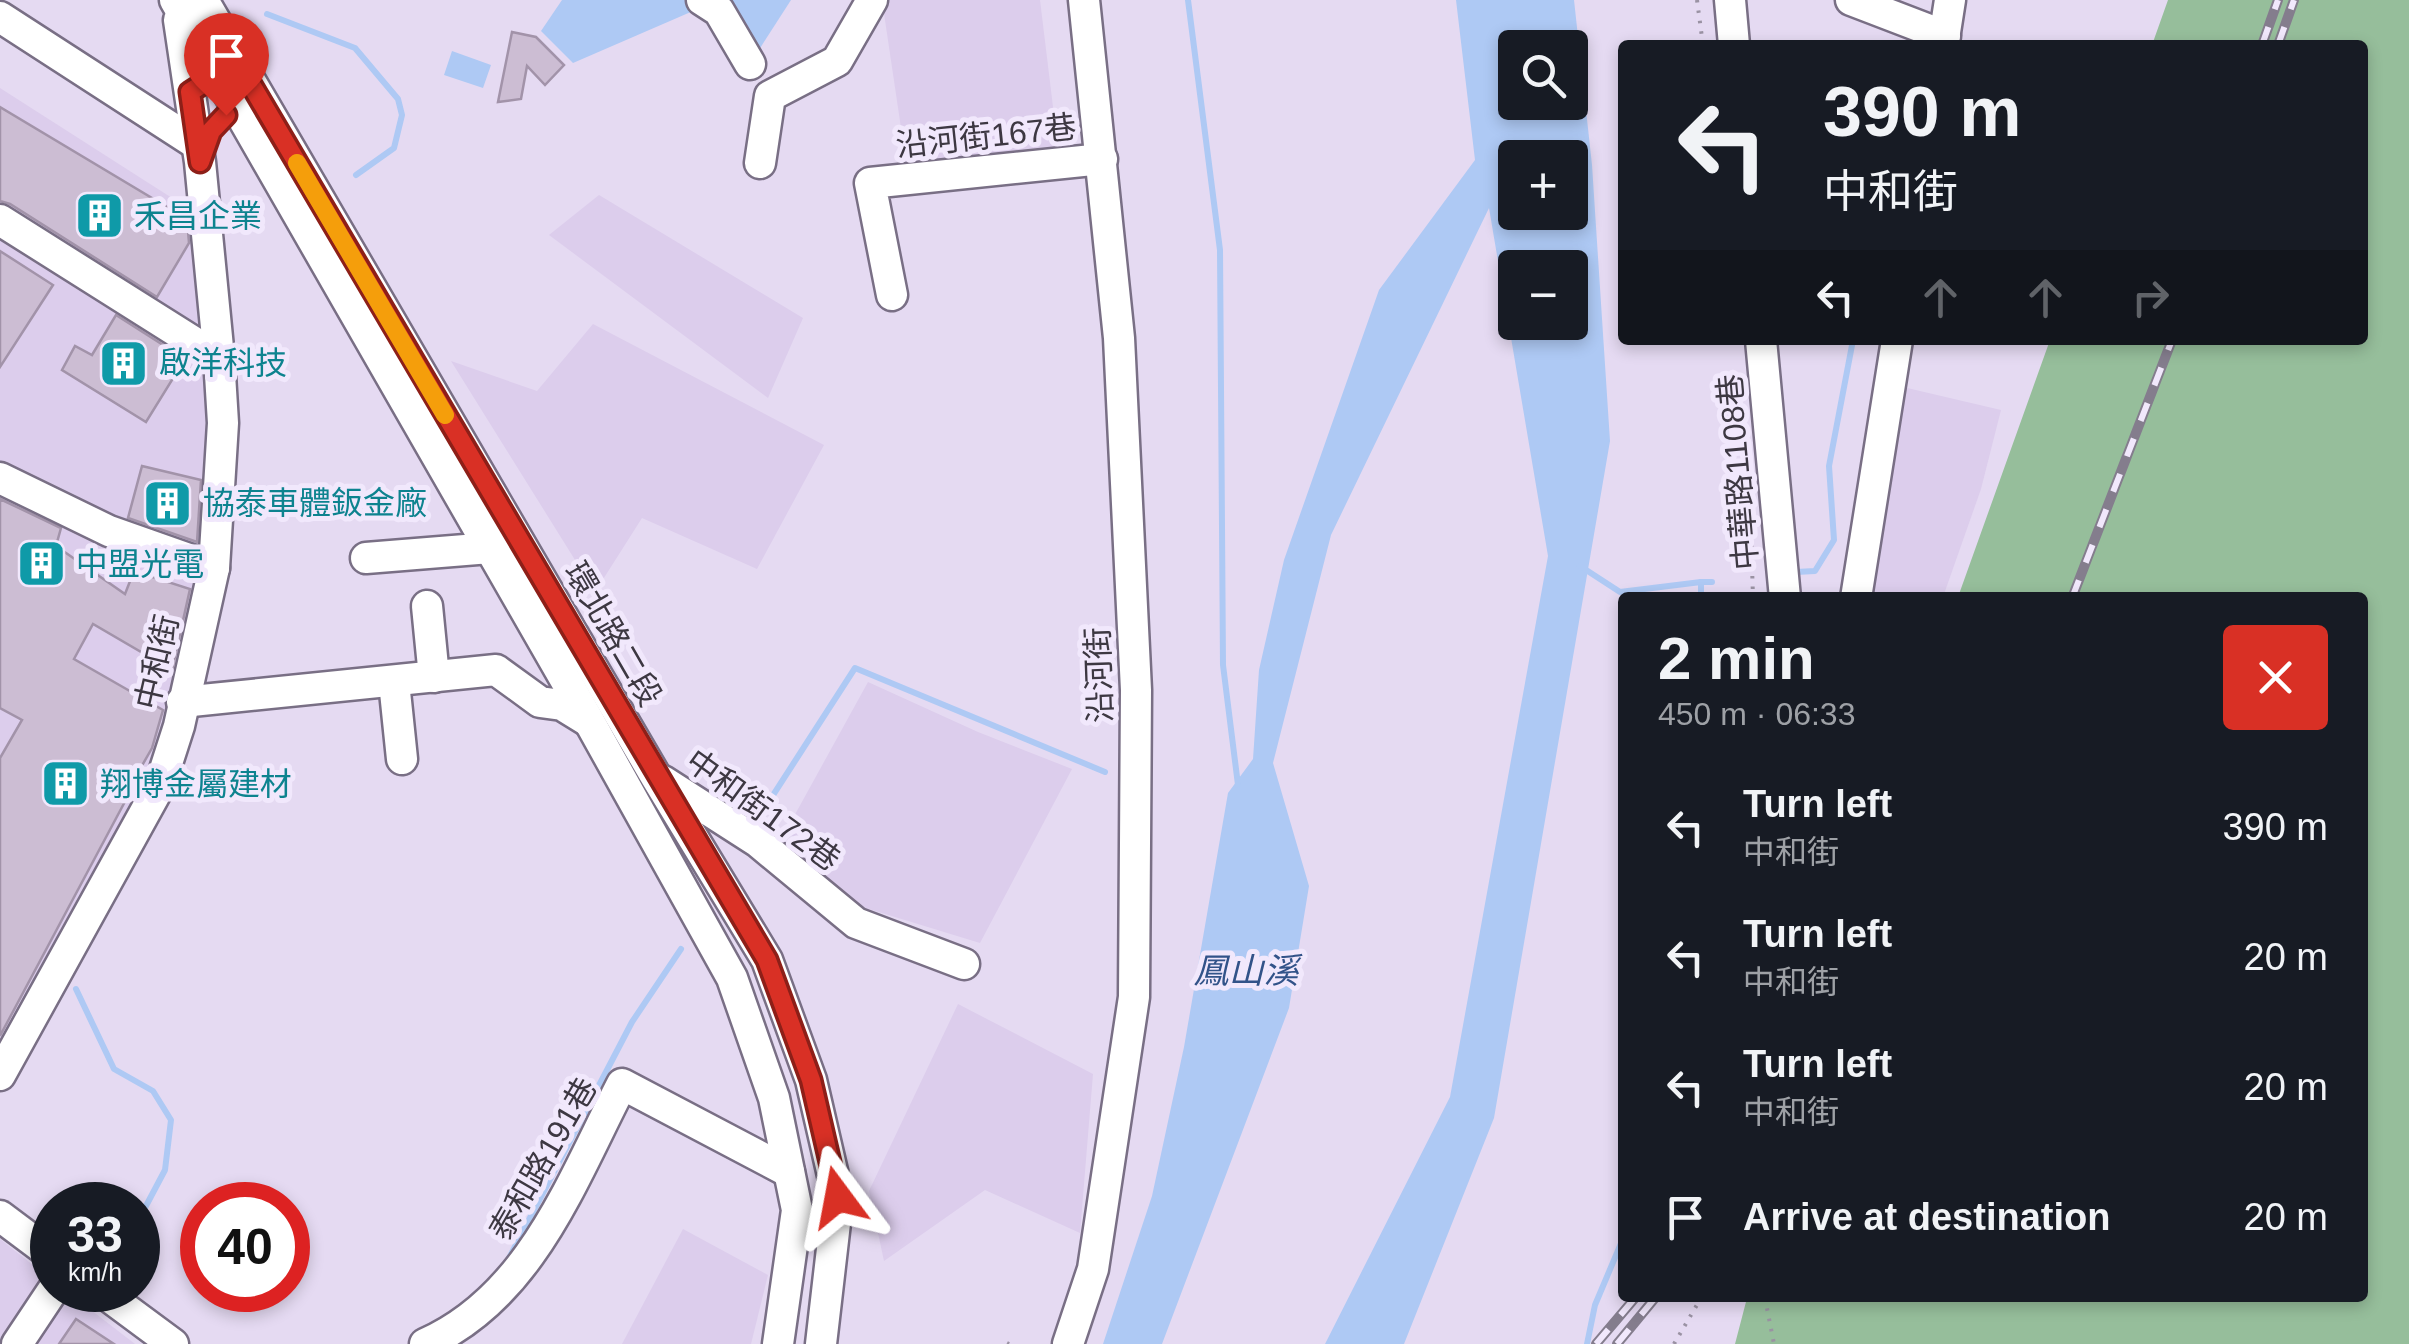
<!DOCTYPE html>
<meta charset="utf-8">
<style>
body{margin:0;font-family:Arial,"Noto Sans TC",sans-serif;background:#20242c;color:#f1f3f6;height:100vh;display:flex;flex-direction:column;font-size:38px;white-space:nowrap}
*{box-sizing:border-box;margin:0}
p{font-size:32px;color:#9ea1a6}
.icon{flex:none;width:55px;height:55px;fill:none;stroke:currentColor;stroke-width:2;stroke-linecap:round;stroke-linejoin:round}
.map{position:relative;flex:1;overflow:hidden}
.side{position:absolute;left:1618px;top:592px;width:750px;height:710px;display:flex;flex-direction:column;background:#171b24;border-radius:10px;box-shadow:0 5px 15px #0003}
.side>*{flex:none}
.top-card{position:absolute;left:1618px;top:40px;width:750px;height:305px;border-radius:10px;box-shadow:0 5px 15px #0003;background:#171b24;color:#f1f3f6;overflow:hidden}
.fabs{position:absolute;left:1498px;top:30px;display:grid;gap:20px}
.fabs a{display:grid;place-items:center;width:90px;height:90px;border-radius:10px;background:#171b24;box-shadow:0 5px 15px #0003;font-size:50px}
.speed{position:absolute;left:30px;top:1182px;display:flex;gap:20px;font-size:50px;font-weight:700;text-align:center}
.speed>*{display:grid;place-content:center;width:130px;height:130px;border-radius:50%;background:#171b24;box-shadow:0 5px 15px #0003;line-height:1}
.speed small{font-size:25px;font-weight:400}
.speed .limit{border:15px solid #d22;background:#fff;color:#111}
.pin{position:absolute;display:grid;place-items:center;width:85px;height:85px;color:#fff;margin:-102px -42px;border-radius:50% 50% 50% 0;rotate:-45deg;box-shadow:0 0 10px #0007}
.pin .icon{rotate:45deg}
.me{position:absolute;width:110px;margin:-55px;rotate:347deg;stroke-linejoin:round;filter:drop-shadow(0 0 8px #0008)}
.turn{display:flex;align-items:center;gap:35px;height:210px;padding:0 40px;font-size:45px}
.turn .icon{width:130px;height:130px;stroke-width:2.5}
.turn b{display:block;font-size:70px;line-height:85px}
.lanes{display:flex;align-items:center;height:95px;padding:0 40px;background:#0003;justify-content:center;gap:50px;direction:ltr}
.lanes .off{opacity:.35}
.round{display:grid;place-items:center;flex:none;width:105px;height:105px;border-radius:10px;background:#20242c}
.head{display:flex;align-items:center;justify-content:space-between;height:170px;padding:0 40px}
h1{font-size:60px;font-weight:700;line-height:75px}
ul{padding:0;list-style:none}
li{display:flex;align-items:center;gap:30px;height:130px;padding:0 40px}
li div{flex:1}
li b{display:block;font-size:38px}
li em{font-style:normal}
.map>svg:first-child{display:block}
.built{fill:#dccdec}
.green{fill:#96be9b}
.water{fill:#aec9f4;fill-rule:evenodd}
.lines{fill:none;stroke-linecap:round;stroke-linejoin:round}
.stream{stroke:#aec9f4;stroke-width:6}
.building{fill:#ccbdd3;stroke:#a293a9;stroke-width:2.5}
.minor-casing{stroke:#796f85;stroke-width:35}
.path{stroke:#9a92a3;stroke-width:4;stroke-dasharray:2.5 8;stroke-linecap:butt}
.minor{stroke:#fff;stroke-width:30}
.rail-casing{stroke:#847d8d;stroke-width:10}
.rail{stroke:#f1e8fc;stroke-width:6;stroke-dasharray:19;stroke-linecap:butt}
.route-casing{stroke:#8d1f18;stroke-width:25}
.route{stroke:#d93025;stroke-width:18}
.slow{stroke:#f59e0b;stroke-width:18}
.labels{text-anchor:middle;stroke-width:10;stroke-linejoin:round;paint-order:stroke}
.street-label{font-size:32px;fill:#3d3842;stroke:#f1e8fc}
.culture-label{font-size:32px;fill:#0d838f;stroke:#f1e8fc;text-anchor:start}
.water-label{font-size:35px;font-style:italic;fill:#325389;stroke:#f1e8fc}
</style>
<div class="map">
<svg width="2409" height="1344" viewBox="0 0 2409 1344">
<rect width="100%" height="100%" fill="#e5daf2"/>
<g class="built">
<polygon points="882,0 1040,0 1058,148 908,175"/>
<polygon points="0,88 197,214 214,432 202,583 168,732 0,1058"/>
<polygon points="599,195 803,318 768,398 549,235"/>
<polygon points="593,324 824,445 757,569 642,518 595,592 451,361 537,391"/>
<polygon points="1903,387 2001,410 1981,489 1943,597 1867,598"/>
<polygon points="868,682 978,732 1072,769 980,943 846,902 787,829"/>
<polygon points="958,1004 1093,1074 1080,1233 985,1190 884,1261 869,1191"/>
<polygon points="683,1229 768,1275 751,1344 622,1344"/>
<polygon points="0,1239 52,1280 135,1344 0,1344"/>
</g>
<polygon class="green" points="2168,0 2409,0 2409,1344 1735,1344 1747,1298 2362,1298 2362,598 1958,597 2050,340 2362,340 2362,45 2152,45"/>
<g class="water">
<polygon points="562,0 689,0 700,8 573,63 541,31"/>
<polygon points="732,0 791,0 755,56 727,12"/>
<path d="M1456 0H1574L1592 165 1610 441 1494 1118 1404 1344H1325L1450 1097 1548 556 1489 208 1331 535 1273 763 1309 886 1289 1008 1162 1344H1103L1152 1196 1184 1047 1228 793 1253 759 1259 670 1284 560 1379 290 1475 160ZM1515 48H1570V102H1515ZM1515 158H1570V212H1515ZM1515 268H1570V322H1515Z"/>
<polygon points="452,51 491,65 483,88 444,75"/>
</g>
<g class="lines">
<g class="stream">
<polyline points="1188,0 1220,250 1223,665 1238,785"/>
<polyline points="267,14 355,48 398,99 402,115 394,148 356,175"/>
<polyline points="1580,566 1620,592 1701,582"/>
<polyline points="1796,572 1815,571 1834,540 1829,466 1853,340"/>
<polyline points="1701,598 1701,582 1712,582"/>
<polyline points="757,820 855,668 1105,772"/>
<polyline points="76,989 114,1069 153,1091 171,1120 165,1170 138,1221"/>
<polyline points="508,1260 632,1022 681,949"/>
<polyline points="1587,1344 1595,1305 1622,1241"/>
</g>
</g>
<g class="building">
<polygon points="512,32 536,37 564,65 545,85 527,66 521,99 498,102"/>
<polygon points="0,107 187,219 189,243 157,297 10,204 0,201"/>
<polygon points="0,251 53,285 0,367"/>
<polygon points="116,315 185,359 146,422 62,370 75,346 92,355"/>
<polygon points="142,466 201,480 197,542 128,518"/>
<polygon points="0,499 61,528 56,546 125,594 134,571 190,589 172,670 93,624 74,659 163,710 152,748 127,792 129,794 0,1036 0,758 22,720 0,708"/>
<polygon points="76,1319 114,1344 59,1344"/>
</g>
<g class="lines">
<defs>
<g id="minor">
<polyline points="175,0 589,721 732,978 774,1098 797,1210 778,1344"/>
<polyline points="203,0 656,777 767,960 811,1080 838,1197 821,1344"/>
<polyline points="702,0 719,11 750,64"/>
<polyline points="1730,0 1734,45"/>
<polyline points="1851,0 1945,36"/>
<polyline points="0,17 198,145"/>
<polyline points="1943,45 1950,0"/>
<polyline points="760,163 770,96 837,61 872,0"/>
<polyline points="0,220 219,358"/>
<polyline points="892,295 870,183 1102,159"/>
<polyline points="1761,340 1785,598"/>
<polyline points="0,478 109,531 214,568"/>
<polyline points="366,558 490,548"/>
<polyline points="1856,598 1897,340"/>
<polyline points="427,606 434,677"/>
<polyline points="394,682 402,759"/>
<polyline points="182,702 496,670 540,702 562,705 588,721"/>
<polyline points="663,781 758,842 856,923 964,964"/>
<polyline points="0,1075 160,785 179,726 214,568 223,423 219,358 200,162 179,20"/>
<polyline points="0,1216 52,1255"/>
<polyline points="100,1290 173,1344"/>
<polyline points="17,1344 53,1290"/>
<path d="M425 1344C531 1297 572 1180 622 1084L789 1172"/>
<polyline points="1068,1344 1093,1269 1134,997 1136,690 1119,338 1084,0"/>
</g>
</defs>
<use href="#minor" class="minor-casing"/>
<g class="path">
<polyline points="1697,0 1703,45"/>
<polyline points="1751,534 1753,598"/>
<polyline points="1765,1298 1774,1344"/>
<polyline points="1007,1343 1009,1344"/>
<polyline points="1674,1344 1701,1298"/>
</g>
<use href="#minor" class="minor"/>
<defs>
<g id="rail">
<polyline points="2262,45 2278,0"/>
<polyline points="2278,45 2294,0"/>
<polyline points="2072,598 2172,340"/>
<polyline points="1596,1344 1635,1298"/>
<polyline points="1617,1344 1655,1298"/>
</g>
</defs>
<use href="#rail" class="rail-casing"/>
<use href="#rail" class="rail"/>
</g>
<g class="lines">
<defs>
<polyline id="route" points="226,115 211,131 200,162 190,92 218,74 246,76 767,960 811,1080 838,1197"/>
</defs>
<use href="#route" class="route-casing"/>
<use href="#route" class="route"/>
<polyline class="slow" points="297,163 445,415"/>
</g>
<defs>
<symbol id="building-square" viewBox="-11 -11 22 22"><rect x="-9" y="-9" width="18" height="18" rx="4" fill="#0f9aa8" stroke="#f1e8fc"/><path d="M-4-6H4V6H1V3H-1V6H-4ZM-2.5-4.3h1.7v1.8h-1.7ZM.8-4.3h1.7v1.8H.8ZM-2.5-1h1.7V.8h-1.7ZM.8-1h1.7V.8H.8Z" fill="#fff"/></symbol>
</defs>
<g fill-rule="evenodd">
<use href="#building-square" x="72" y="188" width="55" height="55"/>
<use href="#building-square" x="96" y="336" width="55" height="55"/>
<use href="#building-square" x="140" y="476" width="55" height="55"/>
<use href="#building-square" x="14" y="536" width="55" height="55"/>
<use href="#building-square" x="38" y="756" width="55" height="55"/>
</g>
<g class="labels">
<g class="street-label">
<text transform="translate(986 136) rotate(-6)" y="11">沿河街167巷</text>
<text transform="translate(1738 472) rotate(-95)" y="11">中華路1108巷</text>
<text transform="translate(613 634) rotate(60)" y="11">環北路二段</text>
<text transform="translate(157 662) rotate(-77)" y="11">中和街</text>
<text transform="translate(1099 675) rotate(-92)" y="11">沿河街</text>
<text transform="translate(763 810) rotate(36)" y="11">中和街172巷</text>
<text transform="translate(543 1159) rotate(-60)" y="11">泰和路191巷</text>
</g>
<g class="culture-label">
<text x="134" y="227">禾昌企業</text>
<text x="159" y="374">啟洋科技</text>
<text x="203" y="514">協泰車體鈑金廠</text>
<text x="76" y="575">中盟光電</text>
<text x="100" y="795">翔博金屬建材</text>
</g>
<g class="water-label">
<text x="1246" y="983">鳳山溪</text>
</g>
</g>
</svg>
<div class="fabs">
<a><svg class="icon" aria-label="search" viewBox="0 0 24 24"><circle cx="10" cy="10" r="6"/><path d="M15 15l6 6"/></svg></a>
<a>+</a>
<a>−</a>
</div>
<div class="speed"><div>33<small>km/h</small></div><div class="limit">40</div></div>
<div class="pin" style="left:226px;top:115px;background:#d93025"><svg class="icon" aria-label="arrive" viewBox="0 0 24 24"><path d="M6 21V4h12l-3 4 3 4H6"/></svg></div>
<svg class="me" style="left:838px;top:1197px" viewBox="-20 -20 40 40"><path d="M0-17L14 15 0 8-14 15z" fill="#d93025" stroke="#fff" stroke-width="4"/></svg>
<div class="top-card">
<div class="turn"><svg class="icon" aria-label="left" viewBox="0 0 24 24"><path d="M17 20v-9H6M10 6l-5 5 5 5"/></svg><div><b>390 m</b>中和街</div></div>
<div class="lanes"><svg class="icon" aria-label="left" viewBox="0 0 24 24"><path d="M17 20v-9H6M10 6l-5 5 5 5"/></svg><svg class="icon off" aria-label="ahead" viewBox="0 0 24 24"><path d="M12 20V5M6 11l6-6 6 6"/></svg><svg class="icon off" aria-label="ahead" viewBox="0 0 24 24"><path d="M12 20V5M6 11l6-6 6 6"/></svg><svg class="icon off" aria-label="right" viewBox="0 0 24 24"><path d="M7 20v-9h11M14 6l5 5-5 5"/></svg></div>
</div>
<section class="side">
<div class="head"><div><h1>2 min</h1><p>450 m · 06:33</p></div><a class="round" style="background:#d93025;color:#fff"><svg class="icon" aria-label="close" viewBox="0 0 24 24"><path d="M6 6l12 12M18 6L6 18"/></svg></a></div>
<ul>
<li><svg class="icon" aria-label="left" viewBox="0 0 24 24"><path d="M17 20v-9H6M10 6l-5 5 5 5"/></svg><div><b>Turn left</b><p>中和街</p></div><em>390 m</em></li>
<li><svg class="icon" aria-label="left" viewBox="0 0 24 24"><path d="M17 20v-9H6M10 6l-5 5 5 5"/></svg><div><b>Turn left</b><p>中和街</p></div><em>20 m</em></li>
<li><svg class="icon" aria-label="left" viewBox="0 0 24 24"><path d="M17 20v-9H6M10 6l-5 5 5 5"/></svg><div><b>Turn left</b><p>中和街</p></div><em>20 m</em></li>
<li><svg class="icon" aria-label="arrive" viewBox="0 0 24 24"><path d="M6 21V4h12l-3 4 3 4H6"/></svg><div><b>Arrive at destination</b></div><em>20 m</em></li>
</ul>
</section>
</div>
